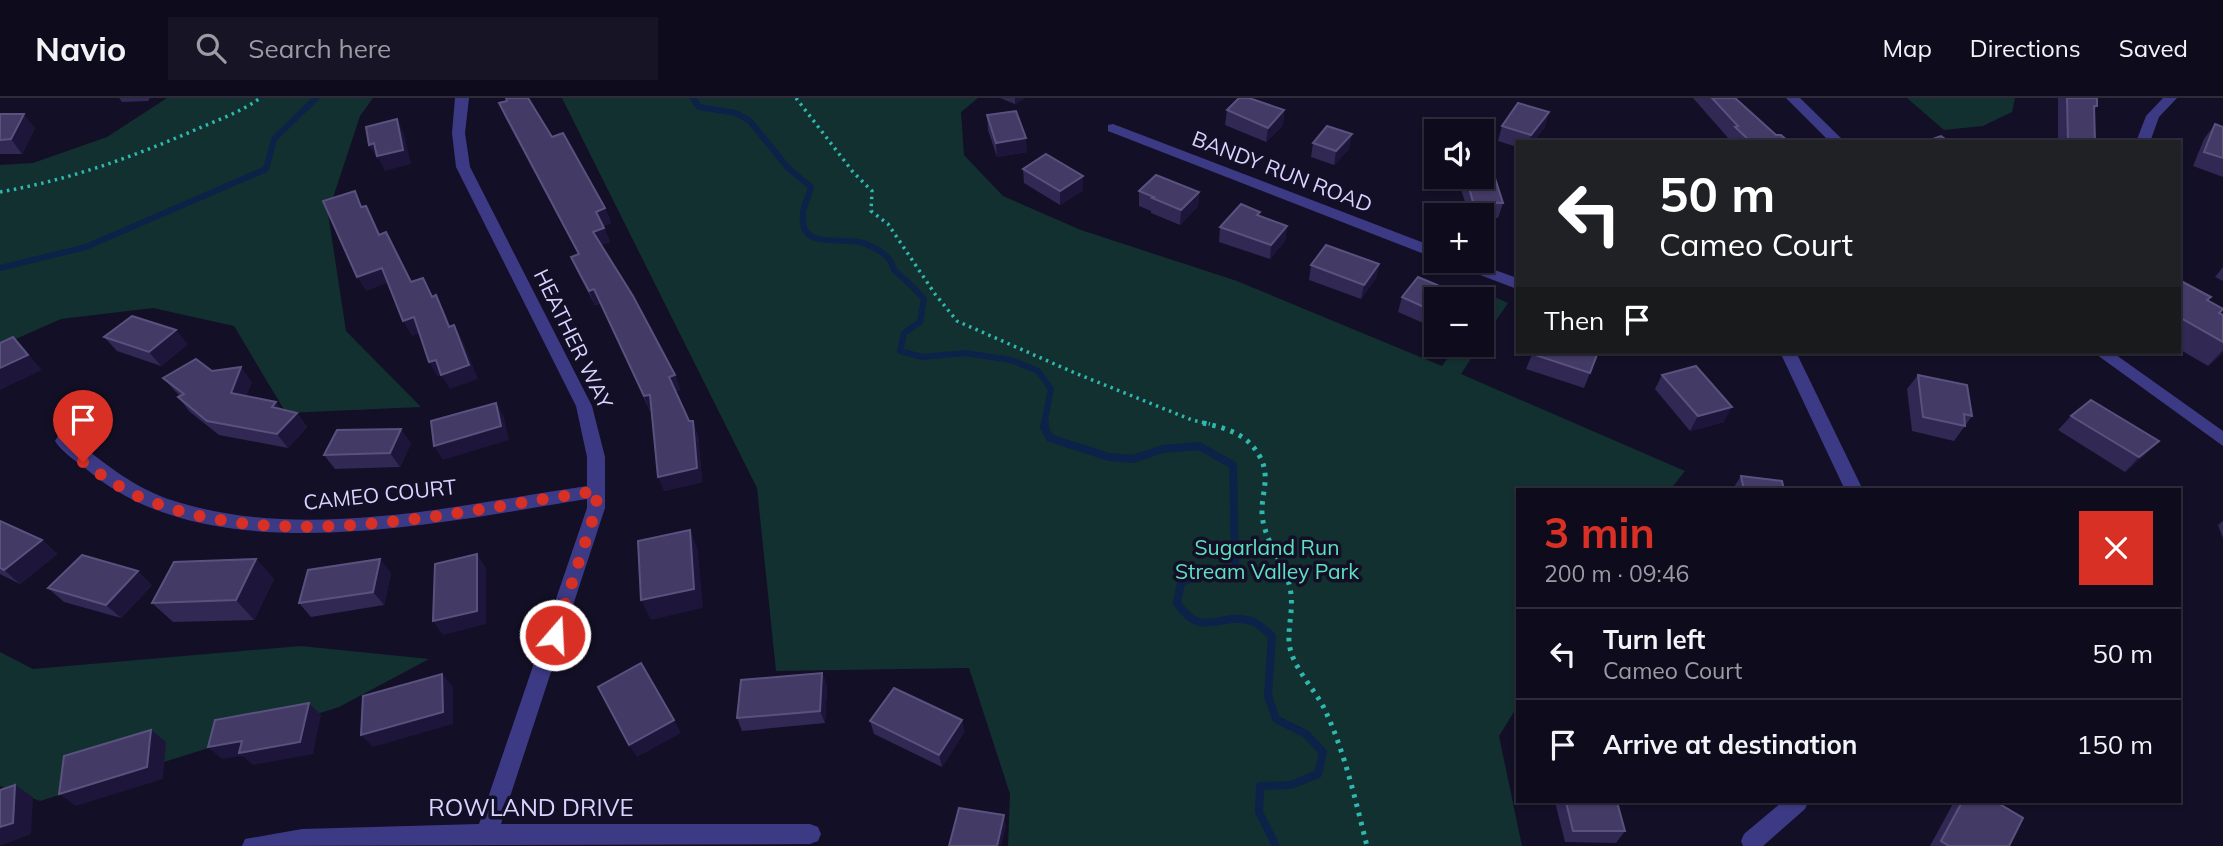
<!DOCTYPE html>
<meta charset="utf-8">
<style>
body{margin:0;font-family:Mulish,sans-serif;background:#171425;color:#f1f3f6;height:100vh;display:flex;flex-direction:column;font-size:26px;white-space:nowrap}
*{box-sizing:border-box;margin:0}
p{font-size:23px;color:#9b9ba3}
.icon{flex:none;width:38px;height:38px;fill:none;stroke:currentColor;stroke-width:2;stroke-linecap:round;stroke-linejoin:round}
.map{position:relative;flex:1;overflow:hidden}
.drawer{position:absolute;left:1516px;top:390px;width:665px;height:315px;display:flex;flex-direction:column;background:#0e0b1c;border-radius:0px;box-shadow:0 2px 5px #0004,0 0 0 2px #2e2b3b}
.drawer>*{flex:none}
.top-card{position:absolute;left:1516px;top:42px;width:665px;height:214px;border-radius:0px;box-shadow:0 2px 5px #0004,0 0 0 2px #2e2b3b;background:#202124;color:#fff;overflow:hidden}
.controls{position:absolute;left:1424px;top:21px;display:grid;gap:14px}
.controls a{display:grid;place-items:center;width:70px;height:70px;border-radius:0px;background:#0e0b1c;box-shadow:0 2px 5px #0004,0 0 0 2px #2e2b3b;font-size:35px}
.pin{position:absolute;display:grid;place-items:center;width:60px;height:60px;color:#fff;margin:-72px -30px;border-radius:50% 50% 50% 0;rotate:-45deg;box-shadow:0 0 7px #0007}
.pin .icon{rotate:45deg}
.me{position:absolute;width:77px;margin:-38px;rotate:19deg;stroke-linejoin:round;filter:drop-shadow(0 0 5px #0008)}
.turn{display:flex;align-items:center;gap:24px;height:147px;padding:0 28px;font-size:32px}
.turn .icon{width:91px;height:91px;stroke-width:2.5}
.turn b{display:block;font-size:49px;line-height:60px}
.then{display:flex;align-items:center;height:66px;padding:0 28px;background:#0003;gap:14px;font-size:26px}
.round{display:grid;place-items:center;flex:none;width:74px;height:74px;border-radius:0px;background:#171425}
.overview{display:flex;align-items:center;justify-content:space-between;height:119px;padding:0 28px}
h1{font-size:42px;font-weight:700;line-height:52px;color:#d93025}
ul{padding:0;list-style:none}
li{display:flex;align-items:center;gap:21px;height:91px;padding:0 28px;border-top:2px solid #2e2b3b}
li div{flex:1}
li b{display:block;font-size:26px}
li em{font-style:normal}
header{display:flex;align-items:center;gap:42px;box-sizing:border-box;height:98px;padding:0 35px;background:#0e0b1c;border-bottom:2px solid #2e2b3b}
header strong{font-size:33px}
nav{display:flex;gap:38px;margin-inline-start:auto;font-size:24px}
.search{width:490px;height:63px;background:#171425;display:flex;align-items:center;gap:18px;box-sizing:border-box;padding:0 24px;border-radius:0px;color:#9b9ba3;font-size:26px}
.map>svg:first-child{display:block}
.green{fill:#12302f}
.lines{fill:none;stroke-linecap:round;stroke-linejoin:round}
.stream-far1{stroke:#0c2248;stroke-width:6}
.stream{stroke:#0c2248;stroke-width:8}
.path-far1{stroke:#2fb8b0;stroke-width:3.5;stroke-dasharray:2.5 4.5;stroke-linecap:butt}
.path{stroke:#2fb8b0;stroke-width:5;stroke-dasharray:3.5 6;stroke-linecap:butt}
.street{fill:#3d3a85;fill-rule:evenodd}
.wall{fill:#312854}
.shaded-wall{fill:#1d163a}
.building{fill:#433a66;stroke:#5a527e;stroke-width:2}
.route{stroke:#d93025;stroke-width:12;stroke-dasharray:0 21.6}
.labels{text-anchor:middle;stroke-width:7;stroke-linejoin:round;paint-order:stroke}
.street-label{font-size:21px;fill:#d9d4ff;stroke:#130f26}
.park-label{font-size:21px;fill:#5fe0c0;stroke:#130f26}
.near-street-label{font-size:24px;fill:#d9d4ff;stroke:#130f26}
</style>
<header>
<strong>Navio</strong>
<div class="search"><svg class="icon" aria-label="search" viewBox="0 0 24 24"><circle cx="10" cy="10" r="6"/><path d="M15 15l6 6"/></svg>Search here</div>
<nav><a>Map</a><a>Directions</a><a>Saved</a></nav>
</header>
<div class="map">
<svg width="2223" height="748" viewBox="0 0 2223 748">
<rect width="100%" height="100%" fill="#130f26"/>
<g class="green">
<polygon points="167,0 373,0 360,18 328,115 346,233 421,309 286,315 234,228 153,210 61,221 0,248 0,67 33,65 107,39"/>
<polygon points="562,0 978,0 961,14 964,57 1003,98 1081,132 1237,183 1442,268 1457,247 1480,247 1461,276 1685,373 1670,392 1517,392 1517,609 1499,638 1522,748 1008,748 1010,696 969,570 776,573 757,390"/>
<polygon points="1907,0 2015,0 2012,14 1983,28 1944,32"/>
<polygon points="1490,197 1508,205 1482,243 1482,209"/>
<polygon points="301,548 429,561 339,609 40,703 0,688 0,554 33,571"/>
</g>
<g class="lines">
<g class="stream-far1">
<path d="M693 0 699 9 736 15 750 23 788 70 811 89C809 98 804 106 803 115 798 156 846 136 866 146 873 149 885 155 889 161 893 165 892 171 897 175 907 183 915 191 924 201L920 224 904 235 900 253 922 259 966 255 1011 262 1038 273 1051 291 1044 326"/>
<polyline points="0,170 86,149 266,71 274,41 316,0"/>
</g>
<path class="stream" d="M1045 325 1044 329 1050 340 1109 359 1133 361 1163 351 1199 348 1233 367 1235 470 1222 478 1205 476 1181 484 1177 505C1203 544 1222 511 1254 524 1260 527 1266 533 1272 538L1268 598 1276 621 1306 636 1323 654 1318 676 1291 687 1260 688 1259 714 1276 748"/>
<g class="path-far1">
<polyline points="796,0 853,74 872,93 871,113 888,126 935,196 957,223 1075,275 1192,322 1210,326"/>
<path d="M0 94C69 82 133 59 197 31 218 22 241 14 260 0"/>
</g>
<path class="path" d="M1203 325C1226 330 1248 336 1260 359 1271 379 1261 396 1262 416 1264 442 1282 462 1289 486 1295 507 1288 524 1289 544 1291 568 1314 590 1324 610 1345 654 1355 701 1367 748"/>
<g class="street">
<path d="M455 0H469L465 35 470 69 592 308 605 359V410L501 726H810L818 729 821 736 818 743 810 746 242 748 245 741 302 731 479 726 587 410V401C442 424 215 476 91 375 80 365 63 356 55 343L58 338C68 335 73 341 81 347 113 372 141 394 181 405 308 443 459 407 587 388V359L576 308 456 69 452 35Z"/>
<polygon points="1786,0 1800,0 1845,44 1830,44"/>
<polygon points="2163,0 2177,0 2159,19 2150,44 2136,44 2146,18"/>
<polygon points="1113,26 1437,150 1437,161 1108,33 1108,27"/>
<polygon points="1449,163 1470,163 1517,180 1517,191 1451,166"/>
<polygon points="1780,254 1796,254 1863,392 1845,392"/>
<polygon points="2093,254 2112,254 2223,333 2223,348"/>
<polygon points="1782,704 1808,704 1805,711 1763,748 1743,748 1741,743 1744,736"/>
</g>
</g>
<g class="wall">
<polygon points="119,0 150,0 148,3 122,4"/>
<polygon points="1000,0 1025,0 1015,6"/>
<polygon points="1693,0 1735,0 1776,37 1789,44 1729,44 1729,41"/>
<polygon points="2058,0 2097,0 2097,8 2094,13 2095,44 2058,44"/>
<polygon points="499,5 552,39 605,110 611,125 603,128 610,144 601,147 675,277 680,292 675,293 689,323 698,337 702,384 664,393 652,312 650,313 600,206 595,207 577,173 571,159 578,156 505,19"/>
<polygon points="1227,12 1284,12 1283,27 1266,44 1225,27"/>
<polygon points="0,16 35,30 22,56 0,56"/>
<polygon points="987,17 1027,54 997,59 988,32"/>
<polygon points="2215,26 2223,29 2223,79 2193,68 2204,41"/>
<polygon points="1502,28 1545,29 1533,44 1517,44 1517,49 1498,43"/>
<polygon points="1313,45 1349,51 1334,67 1311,59"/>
<polygon points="1023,71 1083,78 1083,92 1060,107 1024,85"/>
<polygon points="1463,79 1482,79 1503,105 1498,120 1482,119 1482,117 1469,117 1460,88"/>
<polygon points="1139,93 1199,94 1198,108 1180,127 1151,115 1151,113 1139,108"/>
<polygon points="1260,118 1287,128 1285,143 1270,161 1219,144 1220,129"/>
<polygon points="1379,166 1376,180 1361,201 1309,182 1311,167"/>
<polygon points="2223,169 2223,183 2215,179"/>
<polygon points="2179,182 2211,199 2208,202 2223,212 2220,215 2223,217 2223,255 2208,268 2179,251"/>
<polygon points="1402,199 1437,201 1437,231 1398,214"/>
<polygon points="104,239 188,246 161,268 117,253"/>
<polygon points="1533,254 1590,275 1584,290 1526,271"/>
<polygon points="212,273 252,284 246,298 282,311 297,315 307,329 288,350 219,337 190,314 178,299 180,298 176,294 163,280"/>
<polygon points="1662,277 1724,324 1690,333 1655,291"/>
<polygon points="1918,277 1972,318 1954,343 1912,333 1907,291"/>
<polygon points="2071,318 2145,357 2125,374 2058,332"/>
<polygon points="411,345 400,369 335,371 324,357"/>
<polygon points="1741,378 1784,392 1732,392"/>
<polygon points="0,423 42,442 57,456 20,486 0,476"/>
<polygon points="2223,423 2223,441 2218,427"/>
<polygon points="256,461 274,481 254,522 173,524 152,505"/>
<polygon points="391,475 384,507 311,519 299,505"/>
<polygon points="152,487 121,520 64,504 48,490"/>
<polygon points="822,575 827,588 825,625 742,633 737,620"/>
<polygon points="962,622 964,634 942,669 874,636 870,623"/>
<polygon points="1555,704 1617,704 1625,733 1616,745 1565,744"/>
<polygon points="1954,704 1996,704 2009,748 1930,748"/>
</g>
<g class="shaded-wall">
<polygon points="1015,0 1025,0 1015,6"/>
<polygon points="1284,12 1283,27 1266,44 1268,30"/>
<polygon points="1549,14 1545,29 1533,44 1530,44 1531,37"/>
<polygon points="24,16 35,30 22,56 11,41"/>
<polygon points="397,21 404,36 411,66 385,73 379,61 377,61 369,47"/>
<polygon points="1352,36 1349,51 1334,67 1336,53"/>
<polygon points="1026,40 1027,54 997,59 996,45"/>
<polygon points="1083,78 1083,92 1060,107 1060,93"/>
<polygon points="1199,94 1198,108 1180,127 1181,112"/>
<polygon points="366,108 374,122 387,151 379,137"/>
<polygon points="605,110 611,125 601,129 596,114"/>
<polygon points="1287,128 1285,143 1270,161 1271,147"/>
<polygon points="604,130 610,144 598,148 593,134"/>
<polygon points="1379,166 1376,180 1361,201 1364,187"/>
<polygon points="382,170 390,184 366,193 357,179"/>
<polygon points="594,191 600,206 595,207 589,193"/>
<polygon points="436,197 444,212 457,243 449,229"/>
<polygon points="414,219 423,234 412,238 403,223"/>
<polygon points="454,227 462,241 478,281 450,291 441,277 438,279 429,264"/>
<polygon points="176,232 188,246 161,268 149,254"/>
<polygon points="13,239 42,272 0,292 0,270"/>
<polygon points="2223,252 2223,255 2208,268"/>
<polygon points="241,269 252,284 242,309 231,295"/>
<polygon points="675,277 680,292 675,294 669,279"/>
<polygon points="650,297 656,311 650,313 644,298"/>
<polygon points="276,304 287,318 272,309"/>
<polygon points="496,305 504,319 509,342 443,362 434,348"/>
<polygon points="1732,309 1724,324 1690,333 1698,318"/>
<polygon points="297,315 307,329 288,350 277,336"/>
<polygon points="693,323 698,337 702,384 664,393 658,379"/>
<polygon points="401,331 411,345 400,369 390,355"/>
<polygon points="2159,343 2145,357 2125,374 2139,359"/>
<polygon points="690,432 698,452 703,510 651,522 641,502"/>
<polygon points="42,442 57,456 20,486 4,472"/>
<polygon points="477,456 486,470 486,526 443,537 433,523"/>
<polygon points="256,461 274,481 254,522 236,502"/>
<polygon points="380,461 391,475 384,507 373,494"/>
<polygon points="138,473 152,487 121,520 106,507"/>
<polygon points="822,575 827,588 825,625 820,613"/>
<polygon points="442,576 453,589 453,626 373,649 361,637"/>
<polygon points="309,605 321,617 313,656 253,667 242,658 222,661 208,649"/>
<polygon points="674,622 681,635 637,659 629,647"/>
<polygon points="962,622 964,634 942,669 939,657"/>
<polygon points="151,632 166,644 163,681 76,708 59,696"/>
<polygon points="15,687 33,699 31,736 0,748 0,729"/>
<polygon points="1004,717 1006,728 1001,748 997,748"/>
</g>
<g class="building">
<polygon points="506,0 528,0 552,39 563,35 605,110 596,114 604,130 593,134 633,198 675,277 669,279 689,323 693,323 697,370 658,379 650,297 644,298 594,191 589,193 571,159 579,156 499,5 507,3"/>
<polygon points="1239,0 1249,0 1284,12 1268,30 1227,12"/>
<polygon points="1712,0 1735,0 1776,37 1781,37 1789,44 1751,44 1735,29 1738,28"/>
<polygon points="2067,0 2097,0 2097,8 2094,8 2095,44 2068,44"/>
<polygon points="1518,5 1549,14 1531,37 1502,28"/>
<polygon points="1016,13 1026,40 996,45 987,17"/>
<polygon points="0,16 24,16 11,41 0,42"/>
<polygon points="397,21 403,52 377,58 374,45 369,47 366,29"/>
<polygon points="2215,26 2223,29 2223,60 2204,54"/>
<polygon points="1327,28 1352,36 1336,53 1313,45"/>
<polygon points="1941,38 1949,44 1924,44"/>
<polygon points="1046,56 1083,78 1060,93 1023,71"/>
<polygon points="1482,74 1493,74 1503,105 1473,104 1466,79 1482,79"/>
<polygon points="1156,77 1199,94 1181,112 1152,100 1154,99 1139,93"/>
<polygon points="355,93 361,109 366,108 379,137 386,134 411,184 423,180 432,199 436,197 449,229 454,227 469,267 441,277 436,262 429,264 414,219 403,223 382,170 357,179 323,103"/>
<polygon points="1241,106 1260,114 1257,117 1287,128 1271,147 1220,129"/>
<polygon points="1326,147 1379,166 1364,187 1311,167"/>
<polygon points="1418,179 1470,201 1437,201 1437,215 1402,199"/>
<polygon points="2179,182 2211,199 2207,202 2223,211 2219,215 2223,217 2223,244 2179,219"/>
<polygon points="132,218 176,232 149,254 104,239"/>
<polygon points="13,239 28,257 0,270 0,245"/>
<polygon points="1533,254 1598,254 1590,275 1532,256"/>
<polygon points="196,261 212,273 241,269 231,295 276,304 272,309 297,315 277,336 207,323 178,299 184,296 163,280"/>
<polygon points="1696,268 1732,309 1698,318 1662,277"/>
<polygon points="1918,277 1967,287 1972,318 1964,316 1965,328 1923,319"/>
<polygon points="2091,302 2159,343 2139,359 2071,318"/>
<polygon points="496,305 501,328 434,348 431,323"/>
<polygon points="401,331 390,355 324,357 337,332"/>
<polygon points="1741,378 1782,383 1784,392 1744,392"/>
<polygon points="0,423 42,442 4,472 0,470"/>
<polygon points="690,432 694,491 641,502 638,443"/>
<polygon points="477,456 477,513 433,523 435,466"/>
<polygon points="82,457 138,473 106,507 48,490"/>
<polygon points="256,461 236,502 152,505 174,464"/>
<polygon points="380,461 373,494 299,505 308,472"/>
<polygon points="641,565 674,622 629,647 598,589"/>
<polygon points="822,575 820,613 737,620 741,582"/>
<polygon points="442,576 443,614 361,637 363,598"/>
<polygon points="894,590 962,622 939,657 870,623"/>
<polygon points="309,605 300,644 239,655 242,643 208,649 215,622"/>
<polygon points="151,632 147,669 59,696 64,658"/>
<polygon points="15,687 13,725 0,729 0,692"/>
<polygon points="1566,704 1617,704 1625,733 1573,733"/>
<polygon points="1962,704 1996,704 2023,720 2009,748 1949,748 1941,743"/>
<polygon points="959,710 1004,717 997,748 949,748"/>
</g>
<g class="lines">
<path class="route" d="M83 364C104 379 124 393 147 402 287 457 454 413 597 393L596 411 555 537"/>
</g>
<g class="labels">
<g class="street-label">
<text transform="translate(1282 74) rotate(21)" y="7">BANDY RUN ROAD</text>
<text transform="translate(573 241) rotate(64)" y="7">HEATHER WAY</text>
<text transform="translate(380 397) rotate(-6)" y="7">CAMEO COURT</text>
</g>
<g class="park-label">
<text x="1267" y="457">Sugarland Run<tspan x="1267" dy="24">Stream Valley Park</tspan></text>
</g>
<g class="near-street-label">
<text x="531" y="718">ROWLAND DRIVE</text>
</g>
</g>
</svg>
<div class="controls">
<a><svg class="icon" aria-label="sound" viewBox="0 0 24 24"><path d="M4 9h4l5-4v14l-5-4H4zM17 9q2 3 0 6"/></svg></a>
<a>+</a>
<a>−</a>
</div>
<div class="pin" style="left:83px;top:364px;background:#d93025"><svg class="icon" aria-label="arrive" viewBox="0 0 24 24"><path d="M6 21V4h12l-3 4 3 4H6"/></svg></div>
<svg class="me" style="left:555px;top:537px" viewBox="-20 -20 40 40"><circle r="17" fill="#d93025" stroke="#fff" stroke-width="3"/><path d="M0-11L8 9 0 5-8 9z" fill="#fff"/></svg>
<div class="top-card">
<div class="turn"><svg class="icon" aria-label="left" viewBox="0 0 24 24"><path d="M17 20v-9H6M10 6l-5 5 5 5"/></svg><div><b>50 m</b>Cameo Court</div></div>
<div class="then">Then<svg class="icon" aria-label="arrive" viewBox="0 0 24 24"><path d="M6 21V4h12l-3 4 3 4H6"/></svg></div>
</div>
<section class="drawer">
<div class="overview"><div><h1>3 min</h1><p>200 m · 09:46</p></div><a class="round" style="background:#d93025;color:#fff"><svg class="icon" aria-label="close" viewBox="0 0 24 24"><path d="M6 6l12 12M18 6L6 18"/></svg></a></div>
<ul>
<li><svg class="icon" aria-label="left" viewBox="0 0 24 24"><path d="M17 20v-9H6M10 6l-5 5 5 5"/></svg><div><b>Turn left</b><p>Cameo Court</p></div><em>50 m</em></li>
<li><svg class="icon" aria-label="arrive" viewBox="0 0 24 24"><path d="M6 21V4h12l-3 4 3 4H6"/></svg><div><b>Arrive at destination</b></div><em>150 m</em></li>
</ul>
</section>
</div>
